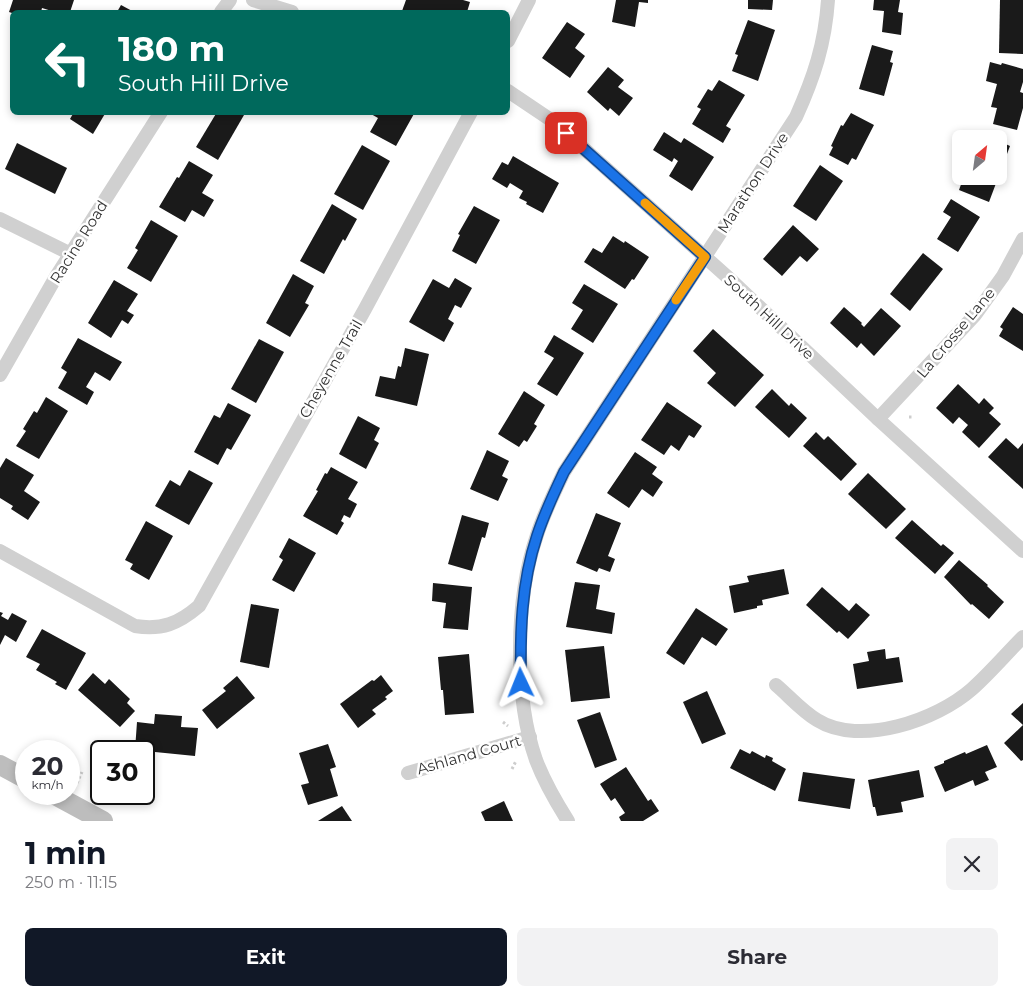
<!DOCTYPE html>
<meta charset="utf-8">
<style>
body{margin:0;font-family:Montserrat,sans-serif;background:#f2f2f3;color:#2b2b33;height:100vh;display:flex;flex-direction:column;font-size:19px;white-space:nowrap}
*{box-sizing:border-box;margin:0}
p{font-size:16px;color:#7c7c81}
.icon{flex:none;width:28px;height:28px;fill:none;stroke:currentColor;stroke-width:2;stroke-linecap:round;stroke-linejoin:round}
.map{position:relative;height:821px;overflow:hidden}
.drawer{display:flex;flex-direction:column;background:#fff;flex:1}
.drawer>*{flex:none}
.guide{position:absolute;left:10px;top:10px;width:500px;height:105px;border-radius:8px;box-shadow:0 2px 8px #0003;background:#00695c;color:#fff;overflow:hidden}
.needle{width:32px;rotate:29deg}
.tools{position:absolute;left:952px;top:130px;display:grid;gap:10px}
.tools a{display:grid;place-items:center;width:55px;height:55px;border-radius:8px;background:#fff;box-shadow:0 2px 8px #0003;font-size:25px}
.speed{position:absolute;left:15px;top:740px;display:flex;gap:10px;font-size:25px;font-weight:700;text-align:center}
.speed>*{display:grid;place-content:center;width:65px;height:65px;border-radius:50%;background:#fff;box-shadow:0 2px 8px #0003;line-height:1}
.speed small{font-size:12px;font-weight:400}
.speed .limit{border:2px solid #111;border-radius:8px;background:#fff;color:#111}
.pin{position:absolute;display:grid;place-items:center;width:42px;height:42px;color:#fff;margin:-21px;border-radius:10px;box-shadow:0 2px 8px #0006}
.me{position:absolute;width:55px;margin:-28px;rotate:358deg;stroke-linejoin:round;filter:drop-shadow(0 0 4px #0008)}
.turn{display:flex;align-items:center;gap:18px;height:105px;padding:0 25px;font-size:22px}
.turn .icon{width:65px;height:65px;stroke-width:2.5}
.turn b{display:block;font-size:35px;line-height:42px}
.round{display:grid;place-items:center;flex:none;width:52px;height:52px;border-radius:8px;background:#f2f2f3}
.headline{display:flex;align-items:center;justify-content:space-between;height:85px;padding:0 25px}
h1{font-size:30px;font-weight:700;line-height:38px;color:#111827}
.cta{display:flex;gap:10px;margin-top:auto;padding:10px 25px}
.cta a{flex:1;height:58px;border-radius:8px;background:#111827;color:#fff;font-size:20px;font-weight:700;line-height:58px;text-align:center}
.cta a+a{background:#f2f2f3;color:#2b2b33}
.map>svg:first-child{display:block}
.building{fill:#1a1a1a}
.lines{fill:none;stroke-linecap:round;stroke-linejoin:round}
.path{stroke:#cdcdcd;stroke-width:3;stroke-dasharray:2.5 2.5;stroke-linecap:butt}
.street{stroke:#d0d0d0;stroke-width:14}
.secondary{stroke:#bdbdbd;stroke-width:20}
.route-casing{stroke:#114b97;stroke-width:12}
.route{stroke:#1a73e8;stroke-width:9}
.slow{stroke:#f59e0b;stroke-width:9}
.labels{text-anchor:middle;stroke-width:5;stroke-linejoin:round;paint-order:stroke}
.street-label{font-size:15px;fill:#333;stroke:#fff}
</style>
<div class="map">
<svg width="1023" height="821" viewBox="0 0 1023 821">
<rect width="100%" height="100%" fill="#fff"/>
<g class="building">
<polygon points="13,0 74,0 70,12 55,12 42,8 41,12 12,13 9,12"/>
<polygon points="406,0 463,0 470,2 467,12 406,12 402,11"/>
<polygon points="616,0 648,0 648,3 639,2 635,27 612,22"/>
<polygon points="748,0 773,0 772,10 748,9"/>
<polygon points="874,0 900,0 898,12 903,13 901,35 882,32 884,11 873,10"/>
<polygon points="1000,0 1023,0 1023,54 999,53"/>
<polygon points="121,5 134,12 117,12"/>
<polygon points="748,20 775,30 758,81 732,71 738,55 735,54"/>
<polygon points="567,22 585,34 575,48 585,56 570,78 542,58"/>
<polygon points="872,45 893,51 890,62 893,63 884,96 859,89"/>
<polygon points="990,62 1001,65 1002,63 1023,69 1023,82 1020,92 1023,93 1023,108 1017,130 993,124 997,108 991,107 997,84 986,81"/>
<polygon points="608,67 624,80 618,87 633,98 619,116 610,108 608,111 587,92"/>
<polygon points="719,80 745,95 726,126 731,129 723,143 692,124 701,109 697,107 708,89 712,91"/>
<polygon points="74,112 106,112 93,134 70,119"/>
<polygon points="217,112 240,112 244,115 218,160 196,147"/>
<polygon points="372,112 415,112 396,146 370,132 378,118 371,114"/>
<polygon points="851,113 874,125 856,160 852,158 848,165 829,155 833,147 831,146 841,125 843,126"/>
<polygon points="664,132 681,143 684,138 714,157 692,191 669,176 678,161 674,158 672,162 653,150"/>
<polygon points="999,141 1010,146 989,202 959,190 964,176 999,176"/>
<polygon points="17,143 67,168 55,194 5,169"/>
<polygon points="362,145 390,161 363,210 334,194"/>
<polygon points="513,156 559,183 543,213 526,204 527,202 519,198 523,191 510,183 507,188 492,179 502,162 508,165"/>
<polygon points="189,161 213,175 202,193 214,200 204,217 192,210 185,222 159,207 177,177 179,178"/>
<polygon points="820,165 843,181 816,221 793,206"/>
<polygon points="951,199 980,217 958,252 937,239 951,217 943,212"/>
<polygon points="332,204 357,219 345,241 343,239 324,274 300,261"/>
<polygon points="474,206 500,220 476,264 452,251 460,235 458,234"/>
<polygon points="151,220 178,236 151,282 127,268 138,250 135,248"/>
<polygon points="793,225 819,249 807,262 800,256 782,276 763,259"/>
<polygon points="613,236 624,243 625,241 649,257 634,280 632,279 625,289 584,262 593,248 602,253"/>
<polygon points="923,253 943,269 910,311 890,294"/>
<polygon points="293,274 314,286 305,303 309,305 290,337 266,323"/>
<polygon points="455,278 472,288 461,308 455,305 448,319 454,323 444,342 409,322 433,279 449,288"/>
<polygon points="114,280 138,294 127,311 134,315 128,324 122,320 111,338 88,323"/>
<polygon points="584,284 618,304 593,343 571,329 583,310 572,303"/>
<polygon points="844,307 862,323 861,324 864,327 881,308 901,326 874,356 861,343 857,348 830,323"/>
<polygon points="1013,307 1023,314 1023,351 999,336 1003,329 1000,327"/>
<polygon points="713,329 764,375 735,407 707,383 716,373 693,351"/>
<polygon points="554,335 584,353 557,396 537,384 554,358 544,352"/>
<polygon points="78,338 122,362 110,381 95,372 86,387 94,392 87,405 58,388 67,372 61,368"/>
<polygon points="259,339 284,352 256,403 231,389"/>
<polygon points="405,348 429,354 417,406 375,396 380,376 395,379 398,366 401,367"/>
<polygon points="958,384 979,404 984,398 994,408 989,413 1001,424 979,448 962,432 968,425 959,417 953,424 936,408"/>
<polygon points="772,389 789,406 791,403 807,418 789,438 755,407"/>
<polygon points="524,391 545,405 534,424 537,426 527,442 524,440 519,447 498,434"/>
<polygon points="46,397 68,411 39,459 16,446 26,431 23,429 34,411 37,413"/>
<polygon points="667,402 702,426 694,438 689,435 679,451 671,445 664,455 641,440"/>
<polygon points="228,403 251,415 231,450 227,448 218,465 194,452 214,415 220,418"/>
<polygon points="358,416 380,428 374,440 379,443 366,469 339,454"/>
<polygon points="816,432 824,440 828,436 857,464 841,481 803,446"/>
<polygon points="1006,438 1018,449 1023,443 1023,489 988,457"/>
<polygon points="487,450 509,461 502,476 508,479 498,501 470,489"/>
<polygon points="635,452 657,467 652,474 663,482 653,497 642,489 629,508 607,493"/>
<polygon points="6,458 34,475 24,491 40,502 28,520 11,509 13,506 0,498 0,468"/>
<polygon points="331,467 358,482 348,499 357,504 350,518 344,515 341,521 344,523 337,535 303,516 318,491 316,490 325,473 327,474"/>
<polygon points="189,470 213,483 189,525 155,506 170,480 180,486"/>
<polygon points="868,473 906,509 886,529 848,494"/>
<polygon points="596,513 621,523 608,556 615,559 610,572 599,568 597,572 576,563"/>
<polygon points="462,515 489,523 485,538 482,537 472,571 448,564"/>
<polygon points="912,520 941,546 943,544 954,553 935,574 895,538"/>
<polygon points="146,521 173,536 149,580 130,569 133,564 125,560"/>
<polygon points="289,538 316,553 294,592 272,580 283,560 279,557"/>
<polygon points="959,560 988,585 987,586 1004,602 989,619 972,604 971,605 944,577"/>
<polygon points="784,569 789,594 762,600 763,605 757,606 757,608 734,613 729,586 749,582 747,576"/>
<polygon points="575,582 600,585 596,609 615,613 612,634 566,627"/>
<polygon points="433,583 472,587 468,630 443,628 446,603 432,601"/>
<polygon points="822,587 849,611 856,603 870,615 848,639 839,631 837,633 806,605"/>
<polygon points="251,604 279,609 269,668 240,662"/>
<polygon points="696,608 728,629 716,646 702,637 684,665 666,653"/>
<polygon points="0,612 3,613 1,616 8,620 12,613 27,621 16,642 5,635 0,645"/>
<polygon points="42,629 86,653 66,690 55,684 57,682 36,670 40,664 26,657"/>
<polygon points="604,646 610,698 571,702 565,650"/>
<polygon points="885,649 886,659 899,657 903,682 857,689 853,664 869,661 867,652"/>
<polygon points="469,654 474,713 445,715 443,690 441,690 438,657"/>
<polygon points="93,673 105,684 109,679 130,699 127,703 135,711 120,727 78,690"/>
<polygon points="381,675 393,691 385,697 387,699 372,710 376,714 358,728 340,704 372,680 374,681"/>
<polygon points="237,676 255,698 217,729 202,710 226,691 223,688"/>
<polygon points="707,691 726,734 702,744 683,702"/>
<polygon points="1023,703 1023,760 1021,761 1004,743 1023,725 1011,714"/>
<polygon points="600,712 617,760 595,768 577,720"/>
<polygon points="155,714 182,716 181,727 198,728 195,756 135,750 137,722 154,724"/>
<polygon points="328,744 336,767 330,769 338,796 308,805 301,785 309,783 299,753"/>
<polygon points="987,745 997,767 985,772 989,780 975,786 973,780 945,792 934,767 944,763 944,761 965,752 966,754"/>
<polygon points="740,749 750,754 752,751 765,758 766,755 773,758 772,761 786,769 775,791 730,768"/>
<polygon points="626,767 648,801 651,799 659,811 643,821 621,821 619,817 625,813 615,798 611,801 600,784"/>
<polygon points="919,770 924,797 901,802 903,812 877,816 875,807 873,807 868,780"/>
<polygon points="803,772 855,779 850,809 798,801"/>
<polygon points="504,801 513,821 485,821 481,812"/>
<polygon points="342,806 352,821 318,821"/>
</g>
<g class="lines">
<g class="path">
<polyline points="909,417 914,417"/>
<polyline points="503,722 508,726"/>
<polyline points="512,769 516,761"/>
<polyline points="77,783 82,772"/>
<polyline points="112,804 118,794"/>
</g>
<g class="street">
<polyline points="253,0 292,12"/>
<polyline points="221,12 230,0"/>
<polyline points="508,41 529,0"/>
<polyline points="508,91 554,122 629,189 733,282 878,419 1023,551"/>
<polyline points="0,219 71,254"/>
<polyline points="0,375 57,275 161,112"/>
<polyline points="878,419 975,315 1003,276 1023,239"/>
<path d="M0 551 135 626C162 630 178 624 199 606L365 309 471 112"/>
<path d="M776 685C789 696 802 711 817 720 860 747 937 720 972 689 990 673 1006 654 1023 637"/>
<polyline points="408,773 530,737"/>
<path d="M568 821C556 802 544 781 536 760 514 697 515 599 537 535 544 513 554 493 564 472L796 117C814 77 825 44 828 0"/>
</g>
<g class="secondary">
<polyline points="0,765 26,779"/>
<polyline points="53,794 103,821"/>
</g>
</g>
<g class="lines">
<defs>
<path id="route" d="M521 683C520 633 521 584 537 536 544 514 554 493 564 472L705 257 566 133"/>
</defs>
<use href="#route" class="route-casing"/>
<use href="#route" class="route"/>
<polyline class="slow" points="645,203 705,257 676,300"/>
</g>
<g class="labels">
<g class="street-label">
<text transform="translate(753 183) rotate(-57)" y="5">Marathon Drive</text>
<text transform="translate(79 242) rotate(-58)" y="5">Racine Road</text>
<text transform="translate(769 317) rotate(43)" y="5">South Hill Drive</text>
<text transform="translate(956 333) rotate(-50)" y="5">La Crosse Lane</text>
<text transform="translate(331 369) rotate(-60)" y="5">Cheyenne Trail</text>
<text transform="translate(469 755) rotate(-16)" y="5">Ashland Court</text>
</g>
</g>
</svg>
<div class="tools">
<a><svg class="needle" viewBox="-14 -14 28 28"><path d="M0-13l5 13h-10z" fill="#e53935"/><path d="M0 13l5-13h-10z" fill="#7c7c81"/></svg></a>
</div>
<div class="speed"><div>20<small>km/h</small></div><div class="limit">30</div></div>
<div class="pin" style="left:566px;top:133px;background:#d93025"><svg class="icon" aria-label="arrive" viewBox="0 0 24 24"><path d="M6 21V4h12l-3 4 3 4H6"/></svg></div>
<svg class="me" style="left:521px;top:683px" viewBox="-20 -20 40 40"><path d="M0-17L14 15 0 8-14 15z" fill="#1a73e8" stroke="#fff" stroke-width="4"/></svg>
<div class="guide">
<div class="turn"><svg class="icon" aria-label="left" viewBox="0 0 24 24"><path d="M17 20v-9H6M10 6l-5 5 5 5"/></svg><div><b>180 m</b>South Hill Drive</div></div>
</div>
</div>
<section class="drawer">
<div class="headline"><div><h1>1 min</h1><p>250 m · 11:15</p></div><a class="round"><svg class="icon" aria-label="close" viewBox="0 0 24 24"><path d="M6 6l12 12M18 6L6 18"/></svg></a></div>
<div class="cta"><a>Exit</a><a>Share</a></div>
</section>
